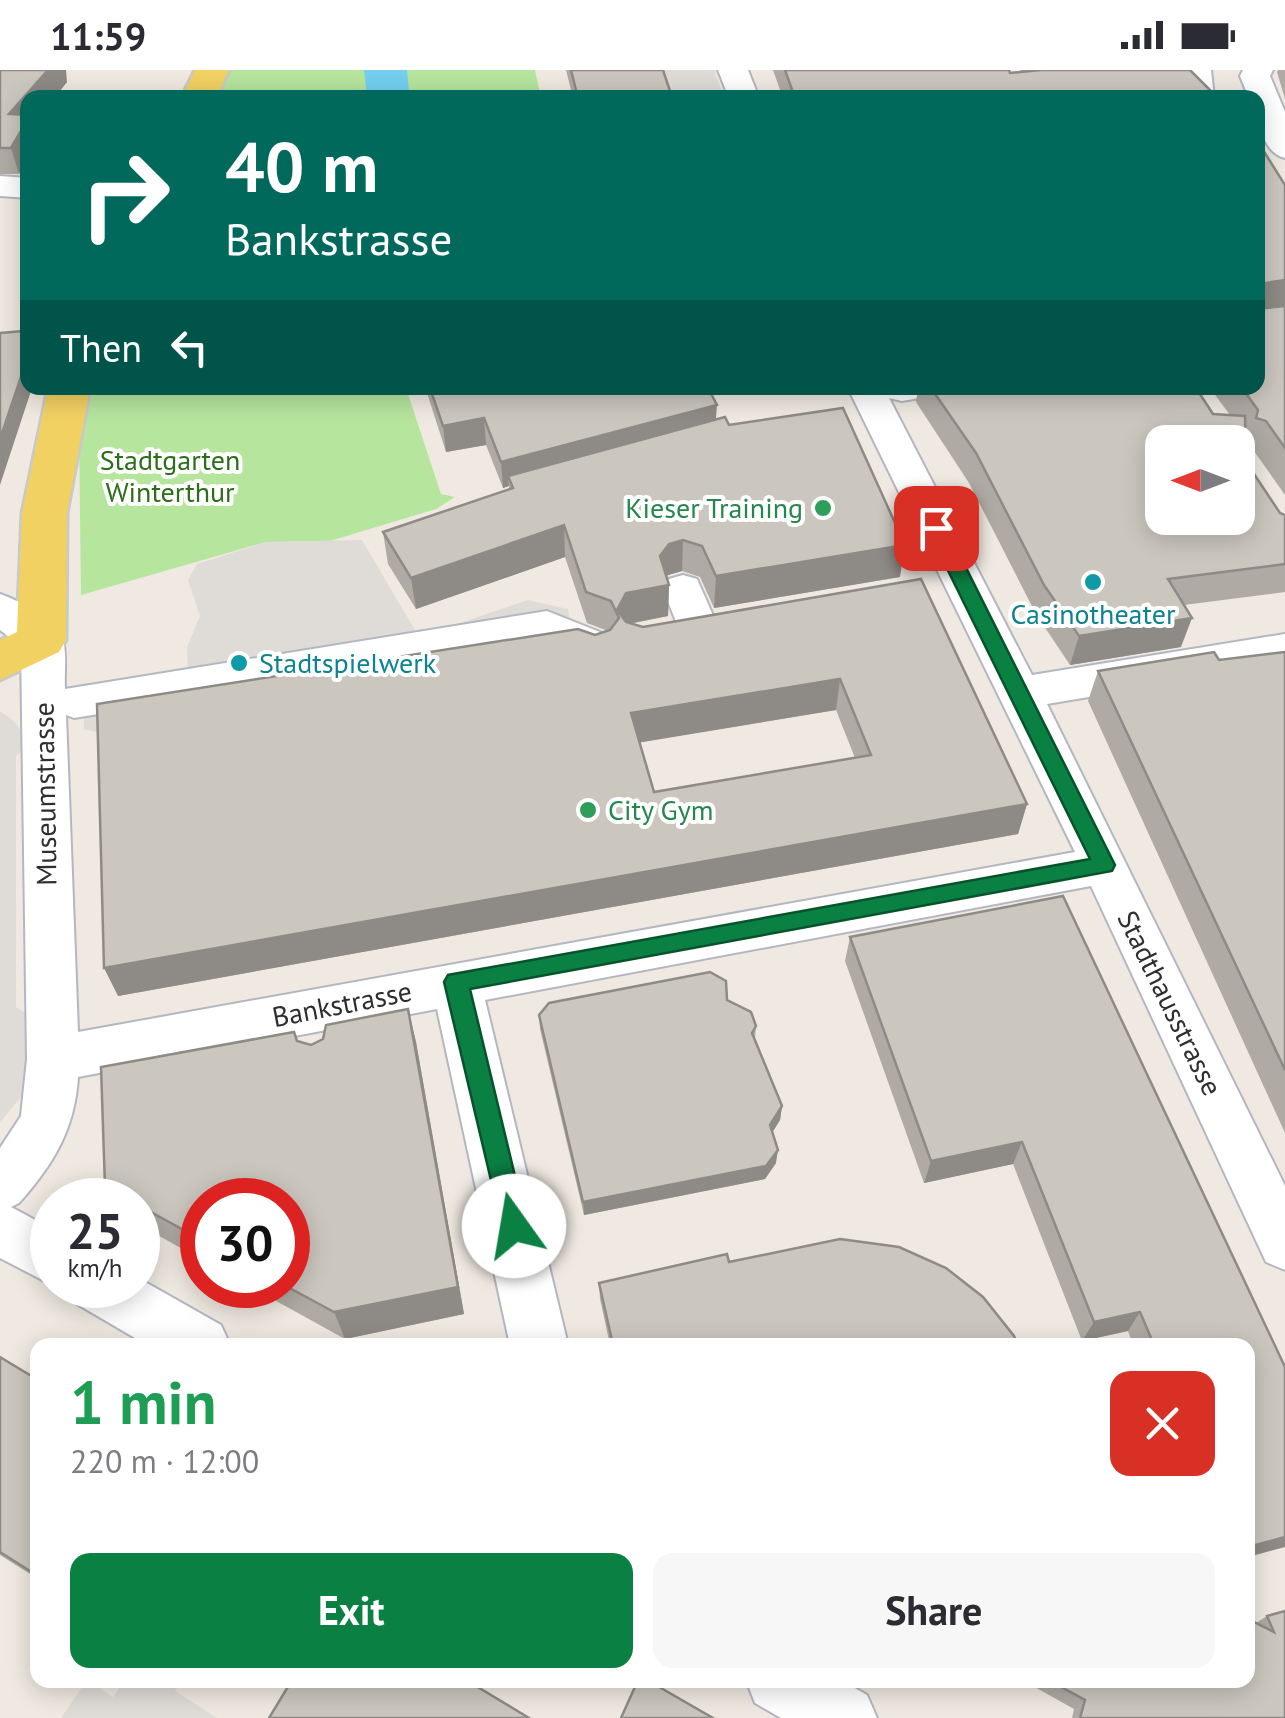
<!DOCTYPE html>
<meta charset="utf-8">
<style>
body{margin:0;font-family:"PT Sans",sans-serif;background:#f7f7f7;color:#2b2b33;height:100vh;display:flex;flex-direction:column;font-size:38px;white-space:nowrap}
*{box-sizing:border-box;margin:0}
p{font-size:32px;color:#7c7c81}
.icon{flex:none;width:55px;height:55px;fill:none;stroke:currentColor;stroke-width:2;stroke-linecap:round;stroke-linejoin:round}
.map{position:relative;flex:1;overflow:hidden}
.panel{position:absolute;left:30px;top:1268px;width:1225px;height:350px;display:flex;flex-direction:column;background:#fff;border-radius:20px;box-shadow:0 5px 25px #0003}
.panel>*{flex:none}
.banner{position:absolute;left:20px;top:20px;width:1245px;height:305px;border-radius:20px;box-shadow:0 5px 25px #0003;background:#00695c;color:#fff;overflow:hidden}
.needle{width:65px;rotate:270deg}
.fabs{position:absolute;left:1145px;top:355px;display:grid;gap:20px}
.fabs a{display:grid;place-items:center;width:110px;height:110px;border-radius:20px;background:#fff;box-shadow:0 5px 25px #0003;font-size:50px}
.speed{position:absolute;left:30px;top:1108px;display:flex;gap:20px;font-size:50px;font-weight:700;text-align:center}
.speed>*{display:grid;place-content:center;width:130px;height:130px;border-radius:50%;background:#fff;box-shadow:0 5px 25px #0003;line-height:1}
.speed small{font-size:25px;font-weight:400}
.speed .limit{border:15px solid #d22;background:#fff;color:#111}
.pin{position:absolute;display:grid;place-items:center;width:85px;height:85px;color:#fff;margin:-42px;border-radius:20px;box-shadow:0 5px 15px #0006}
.me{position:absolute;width:110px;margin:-55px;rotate:347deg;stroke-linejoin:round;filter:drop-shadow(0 0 8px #0008)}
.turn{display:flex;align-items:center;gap:35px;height:210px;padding:0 40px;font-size:45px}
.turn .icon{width:130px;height:130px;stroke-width:2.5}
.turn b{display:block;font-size:70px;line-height:85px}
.then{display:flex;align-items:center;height:95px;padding:0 40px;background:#0003;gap:20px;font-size:38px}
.round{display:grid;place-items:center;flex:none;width:105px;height:105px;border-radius:20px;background:#f7f7f7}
.headline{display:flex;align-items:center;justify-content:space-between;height:170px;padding:0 40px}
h1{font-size:60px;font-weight:700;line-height:75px;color:#1e9e55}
.button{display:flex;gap:20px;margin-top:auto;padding:20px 40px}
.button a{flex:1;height:115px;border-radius:20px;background:#0b8043;color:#fff;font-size:40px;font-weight:700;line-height:115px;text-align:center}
.button a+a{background:#f7f7f7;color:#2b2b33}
.status{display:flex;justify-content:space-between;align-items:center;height:70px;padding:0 50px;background:#fff;direction:ltr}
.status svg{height:28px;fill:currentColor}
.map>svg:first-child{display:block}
.green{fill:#b6e59e}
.plaza{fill:#dfdcd8}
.water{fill:#75cff0}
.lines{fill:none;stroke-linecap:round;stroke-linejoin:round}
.street-casing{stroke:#b4b7c1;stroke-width:4}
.primary-casing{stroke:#c9c9c9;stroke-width:5}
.street{fill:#fff;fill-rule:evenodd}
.primary{fill:#f2d163;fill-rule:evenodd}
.wall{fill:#afaba4;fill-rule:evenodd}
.shaded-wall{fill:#8e8b86}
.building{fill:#cbc7bf;stroke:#8e8b86;stroke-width:2.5;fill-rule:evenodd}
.route{fill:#0b8043;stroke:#07532c;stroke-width:2.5}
.leisure-dot{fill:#2e9e5b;stroke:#fff;stroke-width:4}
.culture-dot{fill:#0f9aa8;stroke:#fff;stroke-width:4}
.labels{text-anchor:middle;stroke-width:8;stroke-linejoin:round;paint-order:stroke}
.park-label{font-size:28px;fill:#2c6e1b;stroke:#fff}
.leisure-label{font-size:28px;fill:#27864d;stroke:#fff;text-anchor:end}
.culture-label{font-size:28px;fill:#0d838f;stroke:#fff}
.street-label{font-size:28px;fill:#2e2e2e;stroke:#fff}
</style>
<div class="status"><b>11:59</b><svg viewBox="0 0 49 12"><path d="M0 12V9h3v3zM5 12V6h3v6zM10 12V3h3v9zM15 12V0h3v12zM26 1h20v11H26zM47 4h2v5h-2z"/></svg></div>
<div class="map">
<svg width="1285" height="1648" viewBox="0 0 1285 1648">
<rect width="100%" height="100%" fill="#efe9e1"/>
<g class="green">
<polygon points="231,0 535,0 541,28 218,28"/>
<polygon points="89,318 406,318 441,424 455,427 436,439 330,471 266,472 81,525 79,361"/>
</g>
<g class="plaza">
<polygon points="655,0 714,0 724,27 664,27"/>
<polygon points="362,470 419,567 528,530 568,539 577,590 109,665 84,659 83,623 188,607 187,577 200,546 188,510 197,494 266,472"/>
<polygon points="0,641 15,652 29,674 16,686 16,937 30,946 26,1021 0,1052"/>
<polygon points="87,1610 113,1627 125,1610 182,1610 175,1621 217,1648 61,1648"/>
</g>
<polygon class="water" points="364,0 407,0 409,22 367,26"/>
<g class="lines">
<defs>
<g id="street">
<polygon points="718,0 748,0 759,28 729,28"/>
<polygon points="1181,0 1211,0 1214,28 1184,28"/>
<path d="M1243 0H1273L1270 6 1285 42V88C1261 82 1258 49 1258 28H1249L1240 6Z"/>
<polygon points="0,106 28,108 28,128 0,126"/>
<path d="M848 318H936L931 326 902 331 889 328 1032 605 1285 564V594L1047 634 1285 1116V1200L1266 1192 1091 816 485 930 568 1275H510L437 939 78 1007C75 1059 53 1095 19 1133L11 1137 52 1159V1215L0 1188V1078L21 1046 27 989 21 576 0 560V524C18 530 58 550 63 571 67 585 64 604 65 619L547 541 610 566 616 577 610 588 595 592 543 571 74 648 66 645 78 962 1075 782Z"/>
<polygon points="683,505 697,509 719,559 713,569 698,574 683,569 663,519 669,509"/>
<polygon points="138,1208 221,1255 230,1275 147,1275 77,1234 69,1215 138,1215"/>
<polygon points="746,1610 841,1610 867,1625 877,1648 781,1648 755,1633"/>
</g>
<g id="primary">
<polygon points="195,0 229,0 216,28 181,28"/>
<polygon points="48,318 90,318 67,443 66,570 59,582 0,610 0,570 17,562 22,443"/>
</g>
</defs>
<use href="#street" class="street-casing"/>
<use href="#primary" class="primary-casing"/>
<use href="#street" class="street"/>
<use href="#primary" class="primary"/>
</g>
<g class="wall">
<polygon points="0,0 67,12 54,28 28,28 19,104 0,104"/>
<polygon points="566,0 663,0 672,28 573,28"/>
<polygon points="773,0 1009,0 1010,3 1022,2 1020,0 1190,0 1218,28 783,28"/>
<polygon points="1278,0 1285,0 1285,29 1277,2"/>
<polygon points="1285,115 1285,425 1254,381 1246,378 1246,392 1280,443 1285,445 1285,522 1184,535 1181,577 1070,595 1036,544 969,413 916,332 918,318 1196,318 1213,344 1230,345 1210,318 1258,318"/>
<path d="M427 318H708L716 350 729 355 900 507 714 538 700 507 682 501 668 505 667 507 669 515 668 546 630 554 643 557 921 509 1027 734 1018 764 118 926 595 565 608 561 587 553 565 487 416 539 388 494 383 462 509 420V416L503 418 486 375 446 382 428 326ZM836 640 855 688 654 722 639 672Z"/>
<polygon points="1285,582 1285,1063 1088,631 1098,601 1219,590"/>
<polygon points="850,867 1248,1275 1133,1275 1128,1261 1082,1271 1013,1094 924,1113 845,891"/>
<polygon points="727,930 756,956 755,969 782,1036 780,1050 772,1062 776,1093 765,1109 584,1145 540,959 539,945"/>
<polygon points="408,939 416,972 464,1244 345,1269 247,1215 288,1215 202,1130 202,1190 138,1154 138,1130 113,1130 105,1117 297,971 311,975"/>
<polygon points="729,1192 1018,1275 610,1275 600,1229 599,1213"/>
<polygon points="0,1287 38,1310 38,1509 0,1485"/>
<polygon points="1285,1541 1285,1648 1072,1648 1074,1639 1024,1611 1248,1610 1256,1553 1267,1546"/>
</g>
<g class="shaded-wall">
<polygon points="48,0 66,0 67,12 54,28 28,28 28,89 19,104 11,78 9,44"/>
<polygon points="1285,210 1285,238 1258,242 1266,213"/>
<polygon points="28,287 28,318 32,318 0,415 0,369"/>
<polygon points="717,335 715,361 508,406 509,416 503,418 501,392"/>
<polygon points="484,348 486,375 446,382 443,356"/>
<polygon points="564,455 565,487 416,539 411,508"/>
<polygon points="683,470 682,501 668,505 660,516 669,515 668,546 626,554 619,548 617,540 626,523 669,474"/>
<polygon points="905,475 900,507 714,538 716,506"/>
<polygon points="1192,548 1181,577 1070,595 1079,566"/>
<polygon points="840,609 836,640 631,674 631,643"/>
<polygon points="1027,734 1018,764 118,926 104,898"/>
<polygon points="408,939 416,972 464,1244 345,1269 334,1242"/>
<polygon points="782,1036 780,1050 769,1068 770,1055"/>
<polygon points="1022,1072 1013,1094 924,1113 931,1091"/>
<polygon points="778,1080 776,1093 765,1109 584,1145 583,1132"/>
<polygon points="1140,1242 1128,1261 1082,1271 1094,1252"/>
<polygon points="1285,1467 1285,1477 1248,1487 1248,1477"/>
</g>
<g class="building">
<polygon points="0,0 48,0 9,44 28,45 28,49 11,78 0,78"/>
<polygon points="571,0 663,0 672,27 578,28"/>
<polygon points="785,0 1009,0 1010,3 1041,0 1190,0 1218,28 795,28"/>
<polygon points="1258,72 1285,115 1285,210 1266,213 1266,238 1285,236 1285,378 1266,351 1256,348 1258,340 1242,318 1258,318"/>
<polygon points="24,261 22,265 28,265 28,286 0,369 0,263"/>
<polygon points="430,318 708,318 717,335 501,392 484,348 443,356"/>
<path d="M931 318H1196L1213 344 1245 346 1246 392 1280 443 1285 445V494L1168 509 1192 548 1079 566 1044 515 976 383ZM1162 372H1238V448H1162Z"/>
<path d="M843 338 905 475 716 506 702 476 683 470 669 474 660 486 669 515 626 523 617 540 626 552 643 557 921 509 1027 734 104 898 97 634 578 559 595 565 610 560 619 548 611 531 586 522 564 455 411 508 383 462 513 418 508 406 725 347 729 355ZM840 609 871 685 654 722 631 643Z"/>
<polygon points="1214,582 1219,590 1285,582 1285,1000 1098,601"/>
<polygon points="1063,826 1285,1297 1285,1467 1248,1477 1248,1275 1154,1275 1140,1242 1094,1252 1022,1072 931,1091 850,867"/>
<polygon points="710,902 726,911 727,930 751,942 756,956 752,963 782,1036 770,1055 778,1080 766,1096 583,1132 539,945 549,933"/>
<polygon points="408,939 458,1217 334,1242 284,1215 288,1215 288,1130 202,1130 202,1170 138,1135 138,1130 129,1130 105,1117 101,997 294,962 297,971 311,975 323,969 326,955"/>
<polygon points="840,1169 899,1177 946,1198 983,1227 1014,1266 1018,1275 613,1275 599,1213 727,1184 729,1192"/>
<polygon points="0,1287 38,1310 38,1506 0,1482"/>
<polygon points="1285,1541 1285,1648 1080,1648 1085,1630 1048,1610 1248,1610 1248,1550 1250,1550 1274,1562 1267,1546"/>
<polygon points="292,1610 466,1610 529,1648 269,1648"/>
<polygon points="638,1610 647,1610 713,1648 621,1648"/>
</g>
<polygon class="route" points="936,452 946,458 1115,795 1112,801 470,919 527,1156 523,1165 514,1168 504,1165 444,912 448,905 1090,789 927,458"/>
<g class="leisure-dot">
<circle cx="823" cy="438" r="10"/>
<circle cx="588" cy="740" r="10"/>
</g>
<g class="culture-dot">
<circle cx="1093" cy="512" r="10"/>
<circle cx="239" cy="593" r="10"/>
</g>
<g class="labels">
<g class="park-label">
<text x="170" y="400">Stadtgarten<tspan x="170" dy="32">Winterthur</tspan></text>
</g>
<g class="leisure-label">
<text x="803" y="448">Kieser Training</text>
<text x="608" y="750" text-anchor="start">City Gym</text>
</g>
<g class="culture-label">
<text x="1093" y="554">Casinotheater</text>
<text x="259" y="603" text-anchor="start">Stadtspielwerk</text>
</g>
<g class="street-label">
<text transform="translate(45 724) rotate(-91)" y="10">Museumstrasse</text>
<text transform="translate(1170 933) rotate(64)" y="10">Stadthausstrasse</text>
<text transform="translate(342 934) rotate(-11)" y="10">Bankstrasse</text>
</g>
</g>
</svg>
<div class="fabs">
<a><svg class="needle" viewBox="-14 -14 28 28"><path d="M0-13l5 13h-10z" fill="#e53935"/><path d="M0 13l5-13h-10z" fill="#7c7c81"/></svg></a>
</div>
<div class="speed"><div>25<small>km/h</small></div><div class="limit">30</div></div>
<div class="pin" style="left:936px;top:458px;background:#d93025"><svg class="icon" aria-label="arrive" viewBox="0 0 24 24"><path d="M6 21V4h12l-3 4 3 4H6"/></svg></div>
<svg class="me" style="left:514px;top:1156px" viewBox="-20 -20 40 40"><circle r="19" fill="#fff"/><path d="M0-13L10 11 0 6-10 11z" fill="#0b8043"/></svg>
<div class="banner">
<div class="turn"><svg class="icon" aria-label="right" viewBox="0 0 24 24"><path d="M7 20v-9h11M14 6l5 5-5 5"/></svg><div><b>40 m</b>Bankstrasse</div></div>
<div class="then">Then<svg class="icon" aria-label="left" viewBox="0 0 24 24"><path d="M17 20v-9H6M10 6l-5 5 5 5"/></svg></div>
</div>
<section class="panel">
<div class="headline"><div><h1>1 min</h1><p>220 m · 12:00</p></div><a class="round" style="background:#d93025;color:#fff"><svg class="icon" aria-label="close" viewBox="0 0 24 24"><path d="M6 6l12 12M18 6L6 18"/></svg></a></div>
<div class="button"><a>Exit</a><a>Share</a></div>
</section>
</div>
